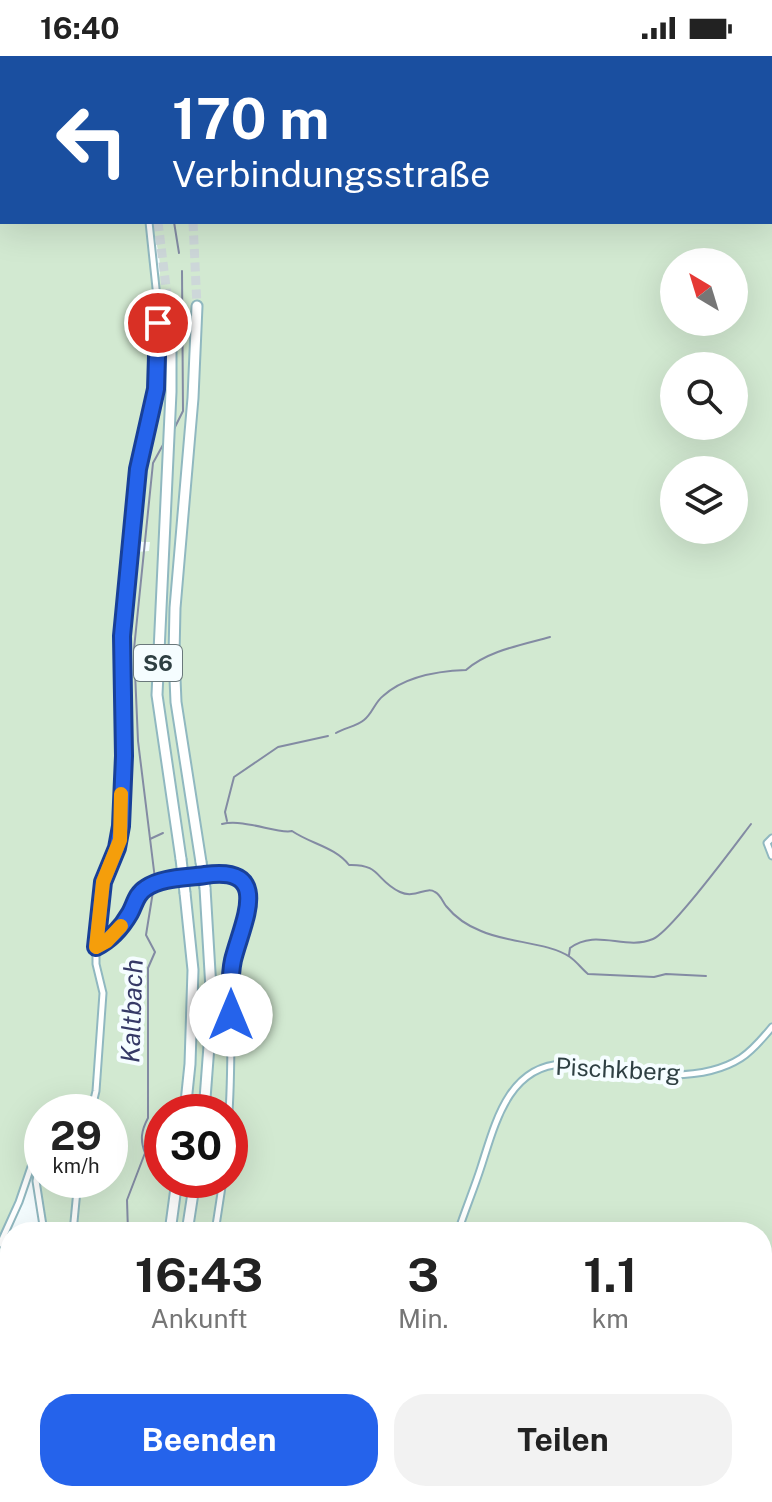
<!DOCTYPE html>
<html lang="de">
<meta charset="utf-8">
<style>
body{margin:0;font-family:"Public Sans",sans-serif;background:#f2f2f2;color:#222;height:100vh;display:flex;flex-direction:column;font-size:30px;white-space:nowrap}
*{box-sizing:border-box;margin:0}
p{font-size:26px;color:#767676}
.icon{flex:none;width:44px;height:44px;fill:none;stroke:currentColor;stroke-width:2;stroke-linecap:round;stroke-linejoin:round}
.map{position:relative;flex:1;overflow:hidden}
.drawer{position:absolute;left:0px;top:1166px;width:772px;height:280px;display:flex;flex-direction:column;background:#fff;border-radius:32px 32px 0 0;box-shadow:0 8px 32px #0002}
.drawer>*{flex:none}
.top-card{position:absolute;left:0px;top:0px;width:772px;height:168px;box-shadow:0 8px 32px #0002;background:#1a4fa0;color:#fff;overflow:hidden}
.needle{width:52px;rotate:322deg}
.fabs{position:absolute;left:660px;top:192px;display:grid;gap:16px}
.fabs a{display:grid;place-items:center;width:88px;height:88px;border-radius:50%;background:#fff;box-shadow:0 8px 32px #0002;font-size:40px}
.speed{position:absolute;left:24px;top:1038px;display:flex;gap:16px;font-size:40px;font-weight:700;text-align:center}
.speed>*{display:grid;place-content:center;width:104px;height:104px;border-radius:50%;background:#fff;box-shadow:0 8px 32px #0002;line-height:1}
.speed small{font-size:20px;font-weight:400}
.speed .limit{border:12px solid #d22;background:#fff;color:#111}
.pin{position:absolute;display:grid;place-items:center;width:68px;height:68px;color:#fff;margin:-34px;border:4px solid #fff;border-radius:50%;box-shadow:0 2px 8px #0007}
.me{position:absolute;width:88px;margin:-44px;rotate:0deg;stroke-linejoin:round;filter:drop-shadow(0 0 6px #0008)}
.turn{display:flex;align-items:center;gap:28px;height:168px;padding:0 40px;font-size:36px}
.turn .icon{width:104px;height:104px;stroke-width:2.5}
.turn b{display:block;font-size:56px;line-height:68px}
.eta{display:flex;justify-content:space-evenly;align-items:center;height:136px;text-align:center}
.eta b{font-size:48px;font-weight:700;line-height:56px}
.action{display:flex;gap:16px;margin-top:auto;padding:16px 40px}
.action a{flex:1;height:92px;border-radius:32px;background:#2563eb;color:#fff;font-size:32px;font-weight:700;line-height:92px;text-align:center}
.action a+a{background:#f2f2f2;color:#222}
.status{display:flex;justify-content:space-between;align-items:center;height:56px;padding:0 40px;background:#fff;direction:ltr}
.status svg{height:22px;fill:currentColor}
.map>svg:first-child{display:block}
.green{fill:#d2e9d1;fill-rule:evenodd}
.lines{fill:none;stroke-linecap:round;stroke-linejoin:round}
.stream{stroke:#838ba3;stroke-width:2}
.highway-tunnel{stroke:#cdd7d9;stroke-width:9;stroke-dasharray:9 4.5;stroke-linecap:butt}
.street-casing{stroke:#90b8c0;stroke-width:9}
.highway-casing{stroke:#90b8c0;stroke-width:13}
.street{stroke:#fff;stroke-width:5}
.highway{stroke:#fff;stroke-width:9}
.highway-bridge-casing{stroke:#90b8c0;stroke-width:13;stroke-linecap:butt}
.highway-bridge{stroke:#fff;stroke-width:9}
.route-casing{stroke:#184099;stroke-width:20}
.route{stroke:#2563eb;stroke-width:14}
.slow{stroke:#f59e0b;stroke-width:14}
.labels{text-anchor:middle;stroke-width:8;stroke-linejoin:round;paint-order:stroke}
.shield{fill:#f5fdff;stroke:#6a787b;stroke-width:2}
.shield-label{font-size:22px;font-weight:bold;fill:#2e3f42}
.street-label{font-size:24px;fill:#2e3f42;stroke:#f5fdff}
.water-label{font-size:26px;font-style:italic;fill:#353966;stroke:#f5fdff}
</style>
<div class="status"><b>16:40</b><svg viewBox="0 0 49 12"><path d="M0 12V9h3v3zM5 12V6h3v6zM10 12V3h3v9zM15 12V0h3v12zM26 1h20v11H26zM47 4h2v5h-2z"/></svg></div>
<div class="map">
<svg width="772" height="1446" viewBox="0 0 772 1446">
<rect width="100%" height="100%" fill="#f5fdff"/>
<path class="green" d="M0 0H772V1446H67L65 1436H762V1176H218L226 1124H230L233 985 228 1056H162V1124H222L214 1176H46L38 1119 42 1098V1124H110V1056H42V1063L41 1056 35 1097 0 1184ZM2 2H770V166H152C155 184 164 210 158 225L161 264 159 328 142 405 134 472 136 481 142 486H150L149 495 137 496 134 500C122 593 124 685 123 778L118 782 121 674 118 599 121 550 136 402 151 349 154 316 151 195 146 166H2ZM674 206H734V266H674ZM674 310H734V370H674ZM674 414H734V474H674Z"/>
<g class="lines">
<g class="stream">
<polyline points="559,0 563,2"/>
<polyline points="237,2 240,0"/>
<polyline points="770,45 772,47"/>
<polyline points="0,49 2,48"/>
<polyline points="174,166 179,197"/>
<polyline points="173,375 183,355 182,215"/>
<path d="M336 677C344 672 357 670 364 664 372 658 375 646 383 640 404 621 438 615 466 614 487 595 521 589 550 581"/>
<polyline points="227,765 225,756 234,721 278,691 328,680"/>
<path d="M222 768C244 762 279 779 292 775 311 788 335 791 349 809 381 808 375 824 400 836 415 843 426 830 435 836 440 838 443 846 446 850 455 861 468 870 481 875 507 887 548 886 570 901 576 905 582 913 588 918L654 921 666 918 706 920"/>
<polyline points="150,783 163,777"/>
<path d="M569 899 570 892C596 872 625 895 653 883 672 875 735 789 751 768"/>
<path d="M128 1176 127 1144 145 1097C140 1084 141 1075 148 1062V912L155 896 146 879 155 823 138 685 134 593 153 407 164 387"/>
<polyline points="73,1446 74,1436"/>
</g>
<g class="highway-tunnel">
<polyline points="118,0 118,2"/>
<polyline points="168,0 168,2"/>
<polyline points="158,166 171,271"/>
<polyline points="193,166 197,250"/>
</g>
<defs>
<g id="street">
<polyline points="210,2 213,0"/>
<polyline points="772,782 767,787 772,800"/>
<path d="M96 891C110 884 122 871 130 857 137 845 138 835 151 829 168 821 233 810 244 828 259 849 239 882 233 904 229 924 231 944 231 965 231 995 231 1025 229 1056"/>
<polyline points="91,1056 96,1035 103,937 96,908 96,872 103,826 117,792 121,770 124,700 122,580 138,413 155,345 158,307 158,251 149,166"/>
<polyline points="73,1176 78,1124"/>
<polyline points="215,1176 223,1124"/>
<path d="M458 1176C465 1154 474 1133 481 1111 495 1068 508 1010 563 1008 617 1013 693 1033 741 1002 753 994 763 982 772 971"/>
<polyline points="0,1188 19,1146 33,1105 37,1101 40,1103 36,1125 44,1176"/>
<polyline points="3,1313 10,1297"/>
<polyline points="191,1436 191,1446"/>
<polyline points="56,1446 57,1436"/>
<polyline points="393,1446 396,1436"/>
</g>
<g id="highway">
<polyline points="197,250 193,342 175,552 174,599 176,646 201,806"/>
<polyline points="171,271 171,336 157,639 181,803"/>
<polyline points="185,1056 190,1008 193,914 185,837"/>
<polyline points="204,1056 212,950 205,832"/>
<polyline points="170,1176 177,1124"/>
<polyline points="187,1176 195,1124"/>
<polyline points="142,1446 143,1436"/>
<polyline points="157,1446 157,1436"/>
</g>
</defs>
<use href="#street" class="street-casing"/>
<use href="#highway" class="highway-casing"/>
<use href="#street" class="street"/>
<use href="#highway" class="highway"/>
<defs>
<g id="highway-bridge">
<polyline points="181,803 185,837"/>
<polyline points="201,806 205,832"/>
</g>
</defs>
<use href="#highway-bridge" class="highway-bridge-casing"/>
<use href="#highway-bridge" class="highway-bridge"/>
</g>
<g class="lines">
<defs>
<path id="route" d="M158 267 156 333 138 413 122 580 124 700 121 770 117 792 103 826 96 891C110 884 122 871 130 857 135 848 136 838 146 832 162 821 186 822 205 819 274 809 242 867 233 904 229 922 231 940 231 959"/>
</defs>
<use href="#route" class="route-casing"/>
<use href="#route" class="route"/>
<polyline class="slow" points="121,870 107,885 96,891 103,826 120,784 121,738"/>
</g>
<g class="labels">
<rect class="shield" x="134" y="589" width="48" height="36" rx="6"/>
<g class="shield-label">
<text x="158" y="615">S6</text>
</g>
<g class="street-label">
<text transform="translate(618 1014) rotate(3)" y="8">Pischkberg</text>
</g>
<g class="water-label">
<text transform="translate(132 955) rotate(-88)" y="9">Kaltbach</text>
</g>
</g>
</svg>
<div class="fabs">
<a><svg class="needle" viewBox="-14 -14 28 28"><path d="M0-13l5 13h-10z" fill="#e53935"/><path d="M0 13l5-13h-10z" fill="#767676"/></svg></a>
<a><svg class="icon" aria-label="search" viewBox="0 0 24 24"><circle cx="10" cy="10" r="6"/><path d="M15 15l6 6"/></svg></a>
<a><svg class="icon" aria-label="layers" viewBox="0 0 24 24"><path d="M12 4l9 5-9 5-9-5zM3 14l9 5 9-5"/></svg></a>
</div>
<div class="speed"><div>29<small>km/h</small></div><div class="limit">30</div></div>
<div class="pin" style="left:158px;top:267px;background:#d93025"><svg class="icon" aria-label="arrive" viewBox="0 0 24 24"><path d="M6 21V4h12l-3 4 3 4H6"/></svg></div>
<svg class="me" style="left:231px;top:959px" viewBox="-20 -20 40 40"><circle r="19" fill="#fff"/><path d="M0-13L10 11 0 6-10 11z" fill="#2563eb"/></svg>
<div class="top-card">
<div class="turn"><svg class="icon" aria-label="left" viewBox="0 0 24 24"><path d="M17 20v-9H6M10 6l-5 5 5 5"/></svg><div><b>170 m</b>Verbindungsstraße</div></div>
</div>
<section class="drawer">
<div class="eta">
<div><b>16:43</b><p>Ankunft</p></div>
<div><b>3</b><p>Min.</p></div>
<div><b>1.1</b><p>km</p></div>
</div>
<div class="action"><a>Beenden</a><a>Teilen</a></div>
</section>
</div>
